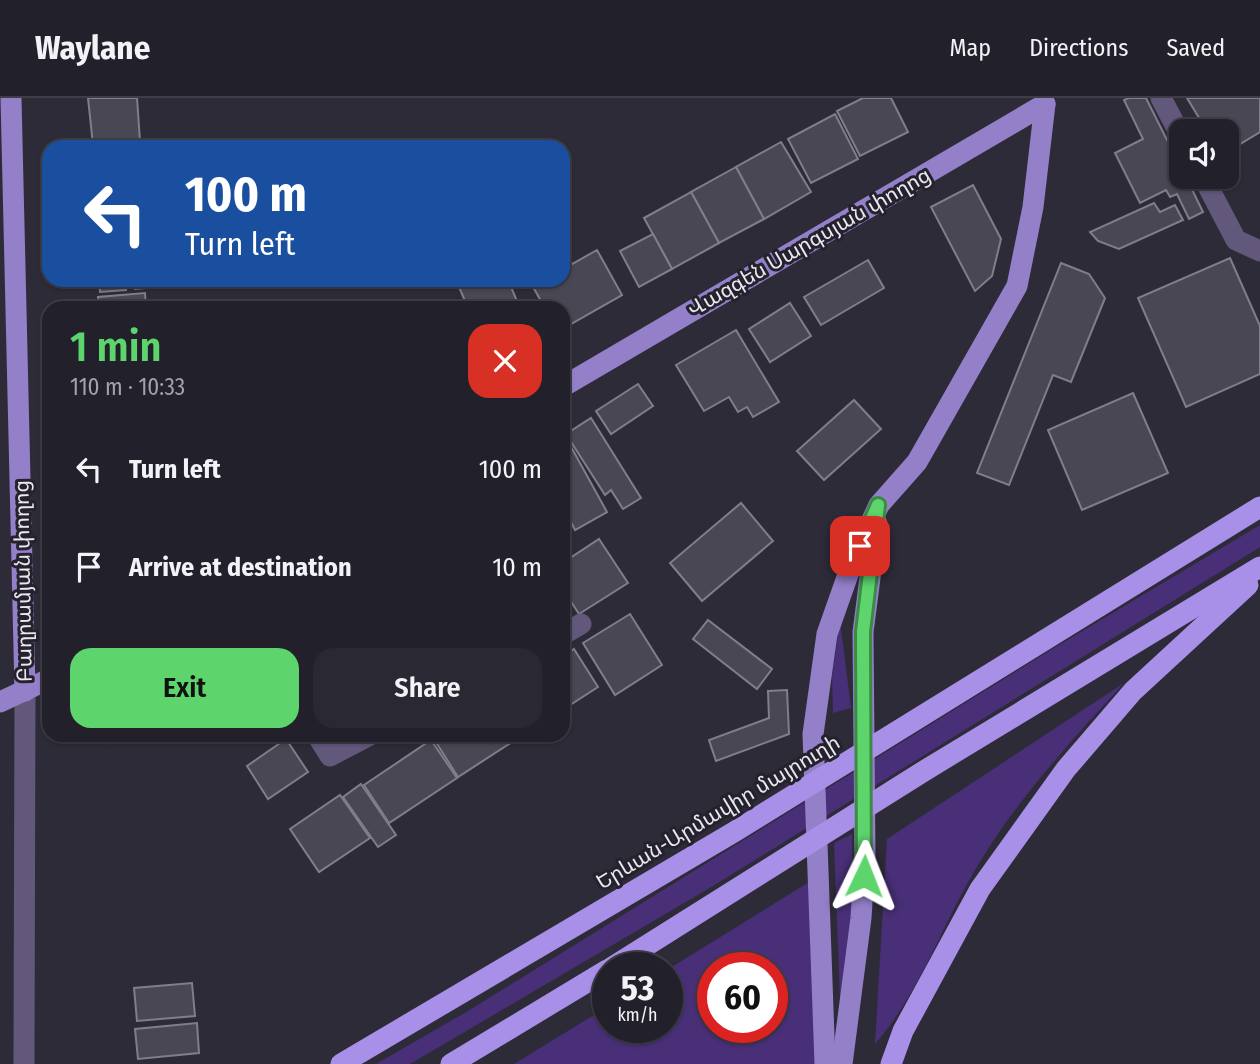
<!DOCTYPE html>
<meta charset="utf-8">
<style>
body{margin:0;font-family:"Fira Sans Condensed","Noto Sans Armenian",sans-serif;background:#2a2832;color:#f1f3f6;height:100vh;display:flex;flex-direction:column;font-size:26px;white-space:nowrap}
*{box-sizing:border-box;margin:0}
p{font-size:23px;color:#a2a3a8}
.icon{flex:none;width:38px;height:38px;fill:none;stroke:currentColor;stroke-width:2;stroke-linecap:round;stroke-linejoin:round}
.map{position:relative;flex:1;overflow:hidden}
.sheet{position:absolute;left:42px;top:203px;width:528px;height:441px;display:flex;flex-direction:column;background:#22202a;border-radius:21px;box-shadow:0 2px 5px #0004,0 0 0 2px #3f3e47}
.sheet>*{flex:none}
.top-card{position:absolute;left:42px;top:42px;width:528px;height:147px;border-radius:21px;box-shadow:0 2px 5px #0004,0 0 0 2px #3f3e47;background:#1a4fa0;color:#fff;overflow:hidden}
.controls{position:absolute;left:1169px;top:21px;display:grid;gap:14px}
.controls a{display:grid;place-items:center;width:70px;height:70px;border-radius:14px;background:#22202a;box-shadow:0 2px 5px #0004,0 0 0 2px #3f3e47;font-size:35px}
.speed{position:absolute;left:592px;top:854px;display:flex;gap:14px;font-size:35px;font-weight:700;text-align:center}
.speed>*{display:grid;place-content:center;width:91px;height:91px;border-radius:50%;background:#22202a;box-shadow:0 2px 5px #0004,0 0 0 2px #3f3e47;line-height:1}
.speed small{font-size:18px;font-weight:400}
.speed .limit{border:10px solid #d22;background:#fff;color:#111}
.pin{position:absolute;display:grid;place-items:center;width:60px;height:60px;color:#fff;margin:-30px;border-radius:14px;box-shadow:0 4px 10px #0006}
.me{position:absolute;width:77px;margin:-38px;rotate:2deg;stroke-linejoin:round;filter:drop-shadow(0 0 5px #0008)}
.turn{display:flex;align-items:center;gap:24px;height:147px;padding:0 28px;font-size:32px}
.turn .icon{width:91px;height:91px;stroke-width:2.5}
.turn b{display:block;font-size:49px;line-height:60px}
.round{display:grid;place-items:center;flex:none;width:74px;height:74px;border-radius:21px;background:#2a2832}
.summary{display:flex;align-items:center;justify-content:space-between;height:119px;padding:0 28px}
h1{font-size:42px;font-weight:600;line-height:52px;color:#5dd56c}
.cta{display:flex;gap:14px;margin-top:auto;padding:14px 28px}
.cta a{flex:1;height:80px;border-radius:21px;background:#5dd56c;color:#111;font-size:28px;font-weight:600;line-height:80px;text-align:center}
.cta a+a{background:#2a2832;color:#f1f3f6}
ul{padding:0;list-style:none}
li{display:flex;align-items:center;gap:21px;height:98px;padding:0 28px}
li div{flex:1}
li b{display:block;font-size:26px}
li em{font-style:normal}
header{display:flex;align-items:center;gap:42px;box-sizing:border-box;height:98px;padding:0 35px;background:#22202a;border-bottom:2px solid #3f3e47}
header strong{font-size:33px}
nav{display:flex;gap:38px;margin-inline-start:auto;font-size:24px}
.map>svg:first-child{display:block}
.green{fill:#482f77;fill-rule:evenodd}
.building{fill:#4a4755;stroke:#807d8c;stroke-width:2}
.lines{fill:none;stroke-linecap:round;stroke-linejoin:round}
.minor{stroke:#61587c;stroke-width:21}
.major{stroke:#947fc9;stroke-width:21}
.highway{stroke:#a88fe8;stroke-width:21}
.route-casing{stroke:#3c8a46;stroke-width:18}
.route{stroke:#5dd56c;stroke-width:12}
.labels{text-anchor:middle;stroke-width:6;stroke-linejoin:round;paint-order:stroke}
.street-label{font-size:21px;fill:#e9e7f0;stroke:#25222e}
</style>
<header>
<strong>Waylane</strong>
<nav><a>Map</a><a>Directions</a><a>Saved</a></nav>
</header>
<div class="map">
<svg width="1260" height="966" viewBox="0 0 1260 966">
<rect width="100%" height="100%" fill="#2e2b38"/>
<g class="green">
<polygon points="1260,427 1260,449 713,788 410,966 376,966 468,913 1049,553"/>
<polygon points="840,522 851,610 833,615 832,580"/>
<path d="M1124 585C1072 642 1018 700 978 767 942 826 921 893 875 946L887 741Z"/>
<polygon points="852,736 853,798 841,925 834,745"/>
<path d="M809 784 817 966H514L607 909V929H667V872ZM712 870H772V929H712Z"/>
</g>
<g class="building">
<polygon points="88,0 137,0 140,43 93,47"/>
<polygon points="863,0 891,0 908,34 860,58 837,13"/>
<polygon points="1129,0 1146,0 1181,70 1181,79 1186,79 1203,114 1189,121 1177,96 1170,99 1166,92 1140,105 1115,55 1143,41 1124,2"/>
<polygon points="1187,0 1260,0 1260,34 1227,54 1227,33 1207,33"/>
<polygon points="835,16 858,61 811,85 788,41"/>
<polygon points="781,44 811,94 764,121 736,69"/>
<polygon points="736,69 764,121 719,145 691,94"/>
<polygon points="973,87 1001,141 992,178 975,193 931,109"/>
<polygon points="691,94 719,145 672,171 644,120"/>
<polygon points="1154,105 1160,114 1175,107 1183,122 1119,151 1098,143 1090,134"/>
<polygon points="653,136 672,171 639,189 620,153"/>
<polygon points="564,150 572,166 597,152 622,197 564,230 564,210 545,210 529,182 564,182"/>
<polygon points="1230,160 1260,228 1260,276 1186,309 1138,200"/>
<polygon points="868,162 884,190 821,227 804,199"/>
<polygon points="1061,165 1089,176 1105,200 1071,284 1053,277 1009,387 977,375"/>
<polygon points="99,182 126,182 126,192 100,194"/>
<polygon points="134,182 192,182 193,186 135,191"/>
<polygon points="456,182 508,182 520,210 468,210"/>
<polygon points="145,195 146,210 99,210 98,199"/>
<polygon points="790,205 811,238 770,264 749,231"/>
<polygon points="736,232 779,304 753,319 747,309 738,314 729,299 704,313 676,267"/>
<polygon points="638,286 653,308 611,336 596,313"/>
<polygon points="1133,295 1168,375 1082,412 1048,332"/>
<polygon points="854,302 881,331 824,382 797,353"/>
<polygon points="591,320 641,400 623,411 611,392 605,397 566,336"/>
<polygon points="564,336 607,414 575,432 564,410"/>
<polygon points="741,405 773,443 702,503 670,465"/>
<polygon points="599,441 628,485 579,516 564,493 564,464"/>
<polygon points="630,516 662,567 615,597 583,545"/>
<polygon points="708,522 772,571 757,591 693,541"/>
<polygon points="574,551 598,589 564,611 564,558"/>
<polygon points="787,592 789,636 716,663 709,642 769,620 768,593"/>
<polygon points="111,637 160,637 111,645"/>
<polygon points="440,637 523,637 458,679 434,641"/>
<polygon points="286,641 308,674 268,701 247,668"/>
<polygon points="431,642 457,680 389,725 364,687"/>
<polygon points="361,686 396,737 378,749 343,699"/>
<polygon points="340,697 370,740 319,774 290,731"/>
<polygon points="192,885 195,918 137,923 134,890"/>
<polygon points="197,925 199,955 138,961 135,931"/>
</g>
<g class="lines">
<g class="minor">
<polyline points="1161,0 1181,38"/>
<polyline points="1203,79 1236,142 1260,153"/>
<polyline points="564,536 581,526"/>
<polyline points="317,637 330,658 370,637"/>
<polyline points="24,966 25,593"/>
</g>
<g class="major">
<polyline points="11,0 25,593"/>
<polyline points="564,288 1045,6"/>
<polyline points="0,604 49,581"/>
<polyline points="825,966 813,636 827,536 851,468 879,407 917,364 1017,188 1033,109 1045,6"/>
<polyline points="842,966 861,820 865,757 863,534 877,426"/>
</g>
<g class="highway">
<polyline points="611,870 924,673 1260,469"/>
<polyline points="341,966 734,734 1260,409"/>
<polyline points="451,966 607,872"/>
<polyline points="891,966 903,933 980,791 1066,671 1133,593 1248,487"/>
</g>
</g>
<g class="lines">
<defs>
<polyline id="route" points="860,448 878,407 863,534 864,778"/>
</defs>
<use href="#route" class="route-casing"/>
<use href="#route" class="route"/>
</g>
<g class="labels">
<g class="street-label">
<text transform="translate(809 144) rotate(-30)" y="7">Վազգեն Սարգսյան փողոց</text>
<text transform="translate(23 483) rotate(-91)" y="7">Բաղրամյան փողոց</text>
<text transform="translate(718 714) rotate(-31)" y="7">Երևան-Արմավիր մայրուղի</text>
</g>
</g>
</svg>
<div class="controls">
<a><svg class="icon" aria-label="sound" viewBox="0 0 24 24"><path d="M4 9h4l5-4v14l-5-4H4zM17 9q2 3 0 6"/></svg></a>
</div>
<div class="speed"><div>53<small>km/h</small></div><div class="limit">60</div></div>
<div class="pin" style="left:860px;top:448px;background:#d93025"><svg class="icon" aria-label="arrive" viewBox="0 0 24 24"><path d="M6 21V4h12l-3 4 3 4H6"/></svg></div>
<svg class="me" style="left:864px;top:778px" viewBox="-20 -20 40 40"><path d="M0-17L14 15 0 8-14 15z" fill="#5dd56c" stroke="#fff" stroke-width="4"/></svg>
<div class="top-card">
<div class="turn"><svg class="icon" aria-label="left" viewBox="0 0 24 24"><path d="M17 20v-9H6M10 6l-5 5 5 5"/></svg><div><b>100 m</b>Turn left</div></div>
</div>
<section class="sheet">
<div class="summary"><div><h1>1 min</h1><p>110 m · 10:33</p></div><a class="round" style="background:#d93025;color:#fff"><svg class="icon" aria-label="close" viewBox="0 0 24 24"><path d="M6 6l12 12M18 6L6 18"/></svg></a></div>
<ul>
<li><svg class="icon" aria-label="left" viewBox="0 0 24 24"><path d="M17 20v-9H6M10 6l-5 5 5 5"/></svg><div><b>Turn left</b></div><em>100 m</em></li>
<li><svg class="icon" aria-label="arrive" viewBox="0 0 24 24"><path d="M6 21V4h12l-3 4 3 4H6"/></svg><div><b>Arrive at destination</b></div><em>10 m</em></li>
</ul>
<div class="cta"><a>Exit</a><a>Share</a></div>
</section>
</div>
